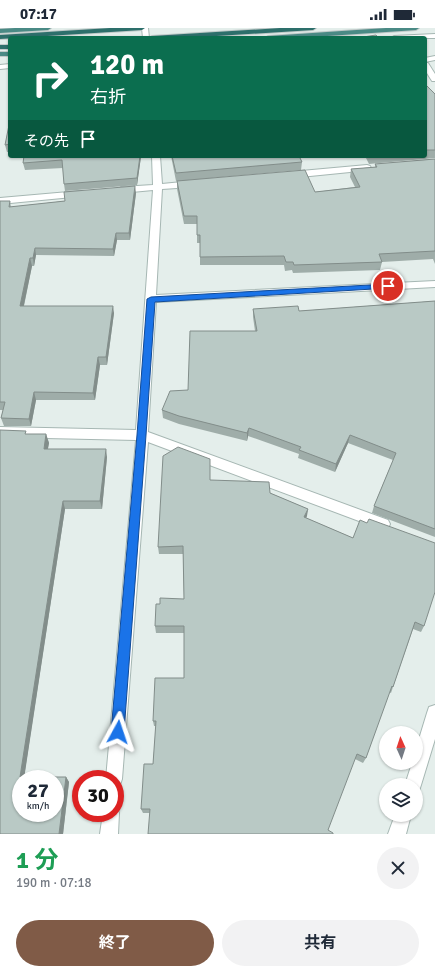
<!DOCTYPE html>
<html lang="ja">
<meta charset="utf-8">
<style>
body{margin:0;font-family:Signika,"Noto Sans JP",sans-serif;background:#f2f2f3;color:#1f2937;height:100vh;display:flex;flex-direction:column;font-size:15px;white-space:nowrap}
*{box-sizing:border-box;margin:0}
p{font-size:13px;color:#747a83}
.icon{flex:none;width:22px;height:22px;fill:none;stroke:currentColor;stroke-width:2;stroke-linecap:round;stroke-linejoin:round}
.map{position:relative;height:806px;overflow:hidden}
.panel{display:flex;flex-direction:column;background:#fff;flex:1}
.panel>*{flex:none}
.guide{position:absolute;left:8px;top:8px;width:419px;height:122px;border-radius:4px;box-shadow:0 1px 3px #0004;background:#0b6e4f;color:#fff;overflow:hidden}
.needle{width:26px;rotate:357deg}
.fabs{position:absolute;left:379px;top:698px;display:grid;gap:8px}
.fabs a{display:grid;place-items:center;width:44px;height:44px;border-radius:50%;background:#fff;box-shadow:0 1px 3px #0004;font-size:20px}
.speed{position:absolute;left:12px;top:742px;display:flex;gap:8px;font-size:20px;font-weight:700;text-align:center}
.speed>*{display:grid;place-content:center;width:52px;height:52px;border-radius:50%;background:#fff;box-shadow:0 1px 3px #0004;line-height:1}
.speed small{font-size:10px;font-weight:400}
.speed .limit{border:6px solid #d22;background:#fff;color:#111}
.pin{position:absolute;display:grid;place-items:center;width:34px;height:34px;color:#fff;margin:-17px;border:2px solid #fff;border-radius:50%;box-shadow:0 1px 4px #0007}
.me{position:absolute;width:44px;margin:-22px;rotate:5deg;stroke-linejoin:round;filter:drop-shadow(0 0 3px #0008)}
.turn{display:flex;align-items:center;gap:14px;height:84px;padding:0 16px;font-size:18px}
.turn .icon{width:52px;height:52px;stroke-width:2.5}
.turn b{display:block;font-size:28px;line-height:34px}
.then{display:flex;align-items:center;height:38px;padding:0 16px;background:#0003;gap:8px;font-size:15px}
.round{display:grid;place-items:center;flex:none;width:42px;height:42px;border-radius:21px;background:#f2f2f3}
.overview{display:flex;align-items:center;justify-content:space-between;height:68px;padding:0 16px}
h1{font-size:24px;font-weight:700;line-height:30px;color:#1e9e55}
.action{display:flex;gap:8px;margin-top:auto;padding:8px 16px}
.action a{flex:1;height:46px;border-radius:24px;background:#805b47;color:#fff;font-size:16px;font-weight:700;line-height:46px;text-align:center}
.action a+a{background:#f2f2f3;color:#1f2937}
.status{display:flex;justify-content:space-between;align-items:center;height:28px;padding:0 20px;background:#fff;direction:ltr}
.status svg{height:11px;fill:currentColor}
.map>svg:first-child{display:block}
.lines{fill:none;stroke-linecap:round;stroke-linejoin:round}
.minor-casing{stroke:#a6b7b3;stroke-width:2}
.trunk-casing{stroke:#c1cac9;stroke-width:2}
.motorway-casing{stroke:#c1cac9;stroke-width:2}
.minor{fill:#fff;fill-rule:evenodd}
.trunk{fill:#4a8a85;fill-rule:evenodd}
.motorway{fill:#2d6f6b;fill-rule:evenodd}
.wall{fill:#9fada9}
.shaded-wall{fill:#828d8a}
.building{fill:#b9c9c5;stroke:#828d8a;fill-rule:evenodd}
.route{fill:#1a73e8;stroke:#114b97}
</style>
<div class="status"><b>07:17</b><svg viewBox="0 0 49 12"><path d="M0 12V9h3v3zM5 12V6h3v6zM10 12V3h3v9zM15 12V0h3v12zM26 1h20v11H26zM47 4h2v5h-2z"/></svg></div>
<div class="map">
<svg width="435" height="806" viewBox="0 0 435 806">
<rect width="100%" height="100%" fill="#e4eeeb"/>
<g class="lines">
<defs>
<g id="minor">
<polygon points="142,0 148,0 149,10 143,10"/>
<polygon points="435,6 435,10 391,10 394,8"/>
<polygon points="435,28 435,32 425,34 425,30"/>
<polygon points="425,35 428,35 435,46 435,53 432,53 425,42"/>
<polygon points="10,36 10,40 0,41 0,37"/>
<polygon points="152,128 160,128 162,156 192,153 196,156 192,159 162,161 156,267 435,253 435,259 156,274 148,404 388,492 390,496 388,500 383,502 148,414 122,751 120,757 115,759 115,751 106,751 136,412 0,409 0,399 136,402 153,162 121,165 117,162 121,159 153,157"/>
<polygon points="367,137 370,138 371,140 370,142 290,150 286,147 290,144"/>
<polygon points="80,163 83,164 84,166 83,168 0,176 0,170"/>
<polygon points="435,677 435,711 421,757 419,763 416,764 416,757 405,757 412,735 416,735 416,721 427,685 429,679"/>
<polygon points="115,778 117,779 119,785 118,806 100,806 103,785 115,785"/>
<polygon points="395,787 411,787 406,806 388,806"/>
</g>
<g id="trunk">
<polygon points="15,0 51,0 48,2 0,5 0,1"/>
<polygon points="386,0 419,0 416,2 298,10 265,10 268,8"/>
<rect x="0" y="24" width="10" height="4"/>
</g>
<g id="motorway">
<polygon points="110,0 145,0 142,2 0,11 0,7"/>
<polygon points="280,0 316,0 313,2 185,10 149,10 152,8"/>
<rect x="0" y="17" width="10" height="4"/>
</g>
</defs>
<use href="#minor" class="minor-casing"/>
<use href="#trunk" class="trunk-casing"/>
<use href="#motorway" class="motorway-casing"/>
<use href="#minor" class="minor"/>
<use href="#trunk" class="trunk"/>
<use href="#motorway" class="motorway"/>
</g>
<g class="wall">
<polygon points="425,56 435,66 435,130 369,136 365,128 425,128"/>
<polygon points="10,92 10,124 7,124 5,117"/>
<polygon points="24,128 141,128 137,157 65,163 64,156 63,140 25,142 23,135"/>
<polygon points="171,128 300,128 300,130 302,134 301,142 212,150 315,164 355,159 350,149 351,141 375,139 375,136 435,131 435,236 433,231 382,234 380,242 293,245 292,242 285,243 284,237 200,237 200,215 197,215 197,196 184,196 177,161 177,153 176,153"/>
<polygon points="136,165 130,212 117,212 114,228 36,227 34,238 32,238 24,278 114,285 107,337 100,337 95,372 36,372 31,398 4,398 1,390 3,382 0,382 0,173 10,173 11,179"/>
<polygon points="435,273 435,509 372,485 374,478 393,432 348,415 335,444 298,430 299,426 248,408 247,413 179,396 163,390 162,382 188,362 255,303 253,289 253,281 299,283"/>
<polygon points="27,406 46,406 49,415 48,421 107,429 102,481 65,481 24,749 66,749 69,754 63,806 0,806"/>
<polygon points="210,452 270,465 308,481 306,490 353,510 367,495 424,598 421,604 413,601 393,659 391,665 389,664 366,730 363,735 355,731 150,785 143,785 141,781 153,736 156,698 154,698 153,693 184,650 184,605 156,605 155,598 160,576 184,571 183,526 159,526 158,519"/>
</g>
<g class="shaded-wall">
<polygon points="140,128 141,128 141,129 137,157 137,150"/>
<polygon points="135,158 136,165 130,212 129,205"/>
<polygon points="116,205 117,212 114,228 113,221"/>
<polygon points="35,220 36,227 34,238 33,230"/>
<polygon points="30,230 32,238 22,286 20,278"/>
<polygon points="113,278 114,285 107,337 106,329"/>
<polygon points="98,329 100,337 95,372 93,365"/>
<polygon points="34,364 36,372 31,398 29,391"/>
<polygon points="249,400 248,408 247,413 247,405"/>
<polygon points="46,406 49,415 46,429 44,421"/>
<polygon points="350,407 348,415 335,444 336,436"/>
<polygon points="106,421 107,429 102,481 100,473"/>
<polygon points="63,473 65,481 24,751 20,749"/>
<polygon points="308,481 307,488 303,497 304,489"/>
<polygon points="66,749 69,754 63,806 59,806"/>
</g>
<g class="building">
<polygon points="376,7 379,10 357,10"/>
<polygon points="425,56 435,66 435,122 425,122"/>
<polygon points="10,92 10,116 5,117"/>
<polygon points="24,128 140,128 137,150 64,156 62,132 23,135"/>
<polygon points="172,128 299,128 302,134 176,145"/>
<polygon points="435,131 435,223 379,226 382,234 294,237 293,234 286,234 284,228 200,229 200,207 197,207 197,188 184,188 177,153 305,142 315,164 360,159 351,141 377,139 375,136"/>
<polygon points="135,158 129,205 116,205 113,221 35,220 33,230 30,230 20,278 113,278 106,329 98,329 93,365 34,364 29,391 1,390 5,374 0,374 0,173 10,173 9,179 65,173 64,164"/>
<polygon points="435,273 435,501 374,478 396,425 350,407 336,436 299,422 301,419 249,400 247,405 179,388 162,382 170,363 188,362 190,303 257,303 253,281 298,278 299,283"/>
<path d="M0 402 26 403 25 406H46L44 421H106L100 473H63L20 749H66L59 806H0ZM21 751H55V785H21Z"/>
<polygon points="178,419 210,431 210,452 269,454 270,465 308,481 304,489 353,510 360,492 367,495 369,491 435,515 435,564 424,598 415,594 393,659 392,658 366,730 357,726 328,802 333,805 333,806 148,806 150,781 141,781 144,736 153,736 156,693 153,693 155,650 184,650 184,598 155,598 156,576 160,576 160,570 184,571 183,518 158,519 163,428"/>
</g>
<polygon class="route" points="388,256 390,257 390,260 155,274 146,407 124,704 122,708 118,710 113,708 111,704 137,407 147,271 151,269"/>
</svg>
<div class="fabs">
<a><svg class="needle" viewBox="-14 -14 28 28"><path d="M0-13l5 13h-10z" fill="#e53935"/><path d="M0 13l5-13h-10z" fill="#747a83"/></svg></a>
<a><svg class="icon" aria-label="layers" viewBox="0 0 24 24"><path d="M12 4l9 5-9 5-9-5zM3 14l9 5 9-5"/></svg></a>
</div>
<div class="speed"><div>27<small>km/h</small></div><div class="limit">30</div></div>
<div class="pin" style="left:388px;top:258px;background:#d93025"><svg class="icon" aria-label="arrive" viewBox="0 0 24 24"><path d="M6 21V4h12l-3 4 3 4H6"/></svg></div>
<svg class="me" style="left:118px;top:704px" viewBox="-20 -20 40 40"><path d="M0-17L14 15 0 8-14 15z" fill="#1a73e8" stroke="#fff" stroke-width="4"/></svg>
<div class="guide">
<div class="turn"><svg class="icon" aria-label="right" viewBox="0 0 24 24"><path d="M7 20v-9h11M14 6l5 5-5 5"/></svg><div><b>120 m</b>右折</div></div>
<div class="then">その先<svg class="icon" aria-label="arrive" viewBox="0 0 24 24"><path d="M6 21V4h12l-3 4 3 4H6"/></svg></div>
</div>
</div>
<section class="panel">
<div class="overview"><div><h1>1 分</h1><p>190 m · 07:18</p></div><a class="round"><svg class="icon" aria-label="close" viewBox="0 0 24 24"><path d="M6 6l12 12M18 6L6 18"/></svg></a></div>
<div class="action"><a>終了</a><a>共有</a></div>
</section>
